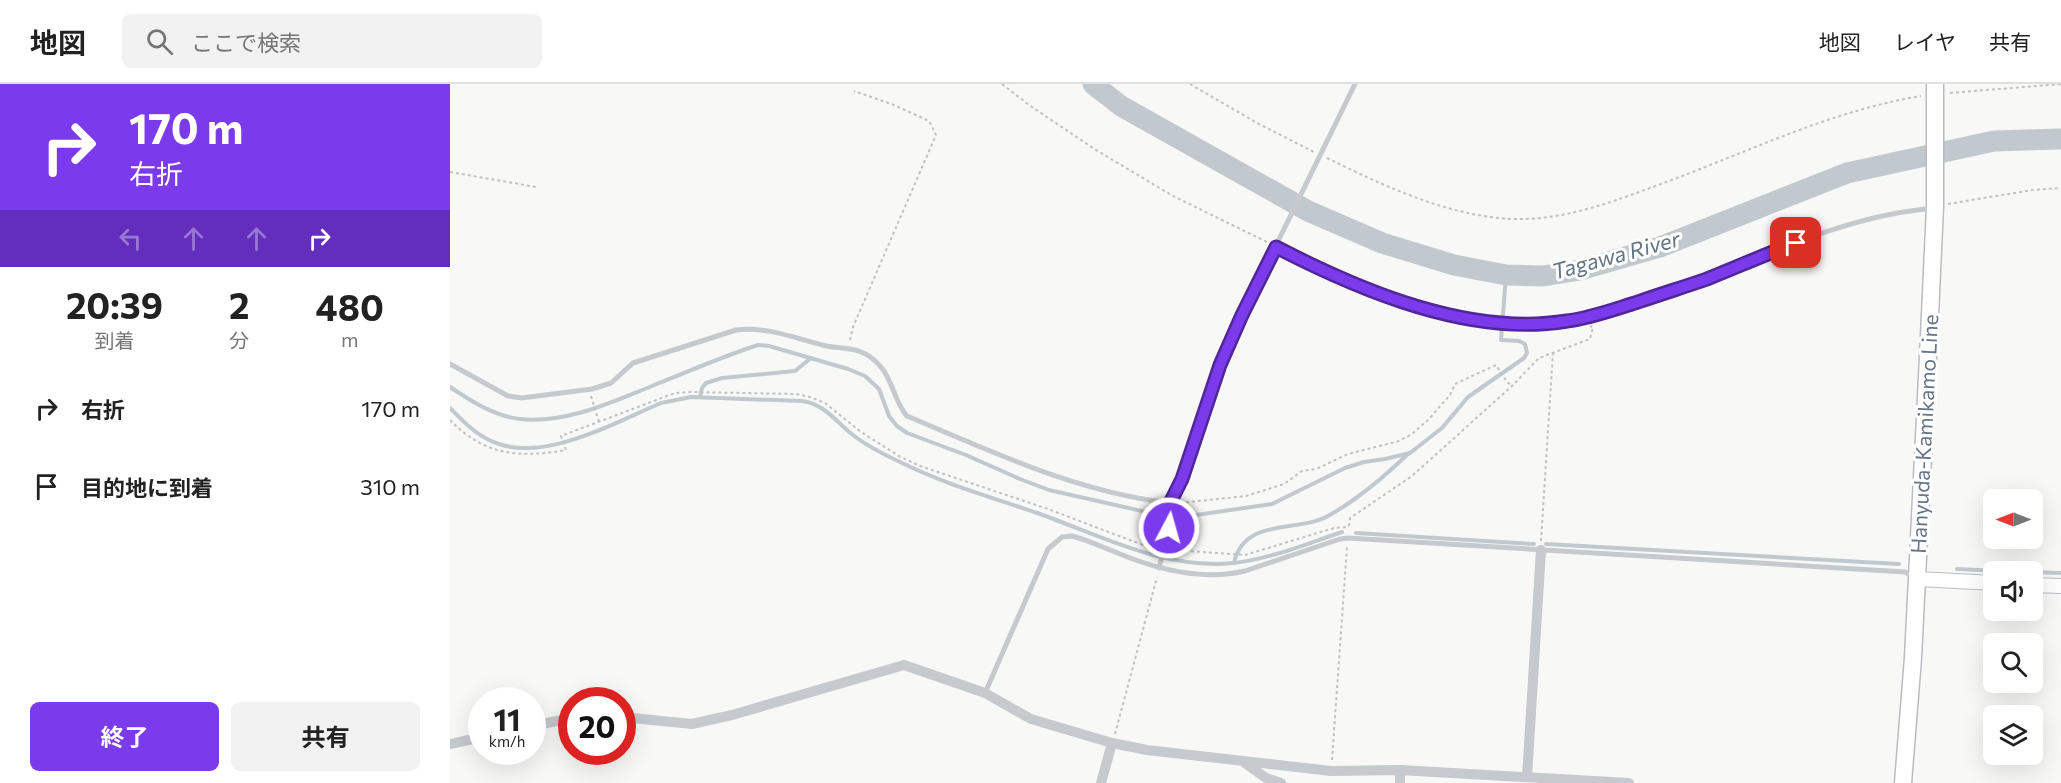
<!DOCTYPE html>
<html lang="ja">
<meta charset="utf-8">
<style>
body{margin:0;font-family:Commissioner,"Noto Sans JP",sans-serif;background:#f2f2f2;color:#222;height:100vh;display:flex;flex-direction:column;font-size:22px;white-space:nowrap}
*{box-sizing:border-box;margin:0}
p{font-size:20px;color:#767676}
.icon{flex:none;width:33px;height:33px;fill:none;stroke:currentColor;stroke-width:2;stroke-linecap:round;stroke-linejoin:round}
.map{position:relative;flex:1;overflow:hidden}
.side{display:flex;flex-direction:column;background:#fff;width:450px}
.side>*{flex:none}
.top-card{background:#7c3aed;color:#fff;overflow:hidden}
.needle{width:39px;rotate:270deg}
.buttons{position:absolute;left:1533px;top:405px;display:grid;gap:12px}
.buttons a{display:grid;place-items:center;width:60px;height:60px;border-radius:9px;background:#fff;box-shadow:0 6px 24px #0002;font-size:30px}
.speed{position:absolute;left:18px;top:603px;display:flex;gap:12px;font-size:30px;font-weight:700;text-align:center}
.speed>*{display:grid;place-content:center;width:78px;height:78px;border-radius:50%;background:#fff;box-shadow:0 6px 24px #0002;line-height:1}
.speed small{font-size:15px;font-weight:400}
.speed .limit{border:9px solid #d22;background:#fff;color:#111}
.pin{position:absolute;display:grid;place-items:center;width:51px;height:51px;color:#fff;margin:-26px;border-radius:12px;box-shadow:0 3px 9px #0006}
.me{position:absolute;width:66px;margin:-33px;rotate:6deg;stroke-linejoin:round;filter:drop-shadow(0 0 4px #0008)}
.turn{display:flex;align-items:center;gap:21px;height:126px;padding:0 30px;font-size:27px}
.turn .icon{width:78px;height:78px;stroke-width:2.5}
.turn b{display:block;font-size:42px;line-height:51px}
.lanes{display:flex;align-items:center;height:57px;padding:0 30px;background:#0003;justify-content:center;gap:30px;direction:ltr}
.lanes .off{opacity:.35}
.eta{display:flex;justify-content:space-evenly;align-items:center;height:102px;text-align:center}
.eta b{font-size:36px;font-weight:700;line-height:42px}
.cta{display:flex;gap:12px;margin-top:auto;padding:12px 30px}
.cta a{flex:1;height:69px;border-radius:9px;background:#7c3aed;color:#fff;font-size:24px;font-weight:700;line-height:69px;text-align:center}
.cta a+a{background:#f2f2f2;color:#222}
ul{padding:0;list-style:none}
li{display:flex;align-items:center;gap:18px;height:78px;padding:0 30px}
li div{flex:1}
li b{display:block;font-size:22px}
li em{font-style:normal}
header{display:flex;align-items:center;gap:36px;box-sizing:border-box;height:84px;padding:0 30px;background:#fff;border-bottom:2px solid #e0e0e0}
header strong{font-size:28px}
nav{display:flex;gap:33px;margin-inline-start:auto;font-size:21px}
.search{width:420px;height:54px;background:#f2f2f2;display:flex;align-items:center;gap:15px;box-sizing:border-box;padding:0 21px;border-radius:9px;color:#767676;font-size:22px}
main{display:flex;flex:1;min-height:0}
.map>svg:first-child{display:block}
.lines{fill:none;stroke-linecap:round;stroke-linejoin:round}
.stream{stroke:#c1c9cf;stroke-width:4}
.river{stroke:#c1c9cf;stroke-width:21}
.secondary-casing{stroke:#b8bcc2;stroke-width:16}
.primary-casing{stroke:#b9bcc1;stroke-width:19}
.path{stroke:#c0c1c4;stroke-width:2;stroke-dasharray:3 3;stroke-linecap:butt}
.lane{stroke:#c6c9cd;stroke-width:5}
.street{stroke:#c6c9cd;stroke-width:10}
.secondary{stroke:#fff;stroke-width:14}
.primary{stroke:#fff;stroke-width:16}
.route-casing{stroke:#51269a;stroke-width:15}
.route{stroke:#7c3aed;stroke-width:10}
.labels{text-anchor:middle;stroke-width:6;stroke-linejoin:round;paint-order:stroke}
.street-label{font-size:21px;fill:#677487;stroke:#fff}
.water-label{font-size:22px;font-style:italic;fill:#637583;stroke:#fff}
</style>
<header>
<strong>地図</strong>
<div class="search"><svg class="icon" aria-label="search" viewBox="0 0 24 24"><circle cx="10" cy="10" r="6"/><path d="M15 15l6 6"/></svg>ここで検索</div>
<nav><a>地図</a><a>レイヤ</a><a>共有</a></nav>
</header>
<main>
<section class="side">
<div class="top-card">
<div class="turn"><svg class="icon" aria-label="right" viewBox="0 0 24 24"><path d="M7 20v-9h11M14 6l5 5-5 5"/></svg><div><b>170 m</b>右折</div></div>
<div class="lanes"><svg class="icon off" aria-label="left" viewBox="0 0 24 24"><path d="M17 20v-9H6M10 6l-5 5 5 5"/></svg><svg class="icon off" aria-label="ahead" viewBox="0 0 24 24"><path d="M12 20V5M6 11l6-6 6 6"/></svg><svg class="icon off" aria-label="ahead" viewBox="0 0 24 24"><path d="M12 20V5M6 11l6-6 6 6"/></svg><svg class="icon" aria-label="right" viewBox="0 0 24 24"><path d="M7 20v-9h11M14 6l5 5-5 5"/></svg></div>
</div>
<div class="eta">
<div><b>20:39</b><p>到着</p></div>
<div><b>2</b><p>分</p></div>
<div><b>480</b><p>m</p></div>
</div>
<ul>
<li><svg class="icon" aria-label="right" viewBox="0 0 24 24"><path d="M7 20v-9h11M14 6l5 5-5 5"/></svg><div><b>右折</b></div><em>170 m</em></li>
<li><svg class="icon" aria-label="arrive" viewBox="0 0 24 24"><path d="M6 21V4h12l-3 4 3 4H6"/></svg><div><b>目的地に到着</b></div><em>310 m</em></li>
</ul>
<div class="cta"><a>終了</a><a>共有</a></div>
</section>
<div class="map">
<svg width="1611" height="699" viewBox="0 0 1611 699">
<rect width="100%" height="100%" fill="#f8f8f6"/>
<g class="lines">
<g class="stream">
<path d="M0 303C21 317 44 332 70 335 115 340 162 318 202 302 234 289 265 276 296 265L308 261 319 262 398 285 415 292 429 305 439 332 447 342 457 349 516 371 570 395 599 406 705 430 739 432 822 420 895 384 914 378 935 375 960 369 992 344 1018 313 1074 274 1077 269 1075 260 1069 257 1051 256 1056 191"/>
<polyline points="250,313 252,304 256,299 272,294 345,287 361,274"/>
<path d="M0 324C12 336 24 349 39 356 90 382 163 339 211 319L241 313 352 317C375 320 386 338 403 351 417 362 435 371 450 378 494 400 541 413 587 429 650 451 713 486 783 479 820 475 856 460 892 448"/>
<polyline points="906,449 1084,460"/>
<polyline points="1096,460 1449,480"/>
<path d="M784 479C794 433 847 449 878 432 907 416 935 392 959 369"/>
<polyline points="1507,485 1571,488"/>
<polyline points="1582,488 1611,489"/>
</g>
<polyline class="river" points="643,0 671,22 858,127 932,159 1004,181 1056,191 1093,192 1130,186 1210,163 1397,89 1544,57 1611,55"/>
<defs>
<g id="secondary">
<polyline points="1468,495 1544,499"/>
<polyline points="1582,501 1611,502"/>
</g>
<polyline id="primary" points="1453,699 1463,574 1479,252 1485,123 1485,0"/>
</defs>
<use href="#secondary" class="secondary-casing"/>
<use href="#primary" class="primary-casing"/>
<g class="path">
<polyline points="552,0 579,21 646,66 723,112 819,159"/>
<polyline points="740,0 807,39 864,68"/>
<polyline points="1500,9 1611,0"/>
<path d="M877 74C930 100 989 128 1049 134 1104 140 1157 120 1208 101 1294 70 1379 27 1471 12"/>
<polyline points="0,88 86,103"/>
<polyline points="1498,120 1582,106 1611,104"/>
<polyline points="400,256 403,243 486,51 479,37 444,21 404,7"/>
<polyline points="141,312 149,338"/>
<path d="M0 336C35 372 69 374 116 366L111 352 225 309 241 308 346 310 360 313 375 319 411 348 449 372 470 382 598 425 706 466"/>
<polyline points="730,419 796,412 834,400 852,387 866,385 898,370 949,357 962,350 979,335 1000,311 1005,300 1046,281 1057,298 1062,302"/>
<polyline points="899,442 900,434 962,392 1062,302 1089,274 1140,255 1143,243 1140,242"/>
<polyline points="1091,457 1103,268"/>
<polyline points="723,466 795,471 884,444 899,443"/>
<polyline points="665,650 707,493"/>
<polyline points="882,676 897,463"/>
</g>
<g class="lane">
<path d="M826 163C914 208 1015 251 1116 238 1143 234 1170 223 1195 215 1216 208 1239 202 1260 194 1330 165 1399 133 1475 125"/>
<path d="M0 280 58 312 72 314 142 305 161 299 183 279 286 246C317 242 347 255 377 262 387 264 398 264 409 267 417 270 426 277 431 283 443 297 444 317 457 332 543 368 626 408 720 419"/>
<polyline points="709,484 719,444 720,419 732,395 770,281 792,231 905,0"/>
<path d="M535 609 598 465 612 453 622 452C638 456 654 464 670 470 709 486 753 497 795 487L890 455 898 454 1455 488 1464 493"/>
</g>
<g class="street">
<polyline points="172,633 242,640 282,631 454,581 535,609 581,635 662,659 697,666 881,687 950,686 1179,699"/>
<polyline points="82,642 122,634"/>
<polyline points="0,660 32,653"/>
<polyline points="795,679 816,694 831,699"/>
<polyline points="950,686 950,699"/>
<polyline points="1077,693 1091,466"/>
<polyline points="651,699 662,659"/>
</g>
<use href="#secondary" class="secondary"/>
<use href="#primary" class="primary"/>
</g>
<g class="lines">
<defs>
<path id="route" d="M719 444 720 419 732 395 770 281 792 231 826 163C911 207 1020 253 1117 237 1141 234 1165 225 1188 218 1211 210 1234 203 1257 195 1287 183 1316 170 1346 159"/>
</defs>
<use href="#route" class="route-casing"/>
<use href="#route" class="route"/>
</g>
<g class="labels">
<g class="street-label">
<text transform="translate(1475 350) rotate(-87)" y="7">Hanyuda-Kamikamo Line</text>
</g>
<g class="water-label">
<text transform="translate(1166 171) rotate(-15)" y="8">Tagawa River</text>
</g>
</g>
</svg>
<div class="buttons">
<a><svg class="needle" viewBox="-14 -14 28 28"><path d="M0-13l5 13h-10z" fill="#e53935"/><path d="M0 13l5-13h-10z" fill="#767676"/></svg></a>
<a><svg class="icon" aria-label="sound" viewBox="0 0 24 24"><path d="M4 9h4l5-4v14l-5-4H4zM17 9q2 3 0 6"/></svg></a>
<a><svg class="icon" aria-label="search" viewBox="0 0 24 24"><circle cx="10" cy="10" r="6"/><path d="M15 15l6 6"/></svg></a>
<a><svg class="icon" aria-label="layers" viewBox="0 0 24 24"><path d="M12 4l9 5-9 5-9-5zM3 14l9 5 9-5"/></svg></a>
</div>
<div class="speed"><div>11<small>km/h</small></div><div class="limit">20</div></div>
<div class="pin" style="left:1346px;top:159px;background:#d93025"><svg class="icon" aria-label="arrive" viewBox="0 0 24 24"><path d="M6 21V4h12l-3 4 3 4H6"/></svg></div>
<svg class="me" style="left:719px;top:444px" viewBox="-20 -20 40 40"><circle r="17" fill="#7c3aed" stroke="#fff" stroke-width="3"/><path d="M0-11L8 9 0 5-8 9z" fill="#fff"/></svg>
</div>
</main>
